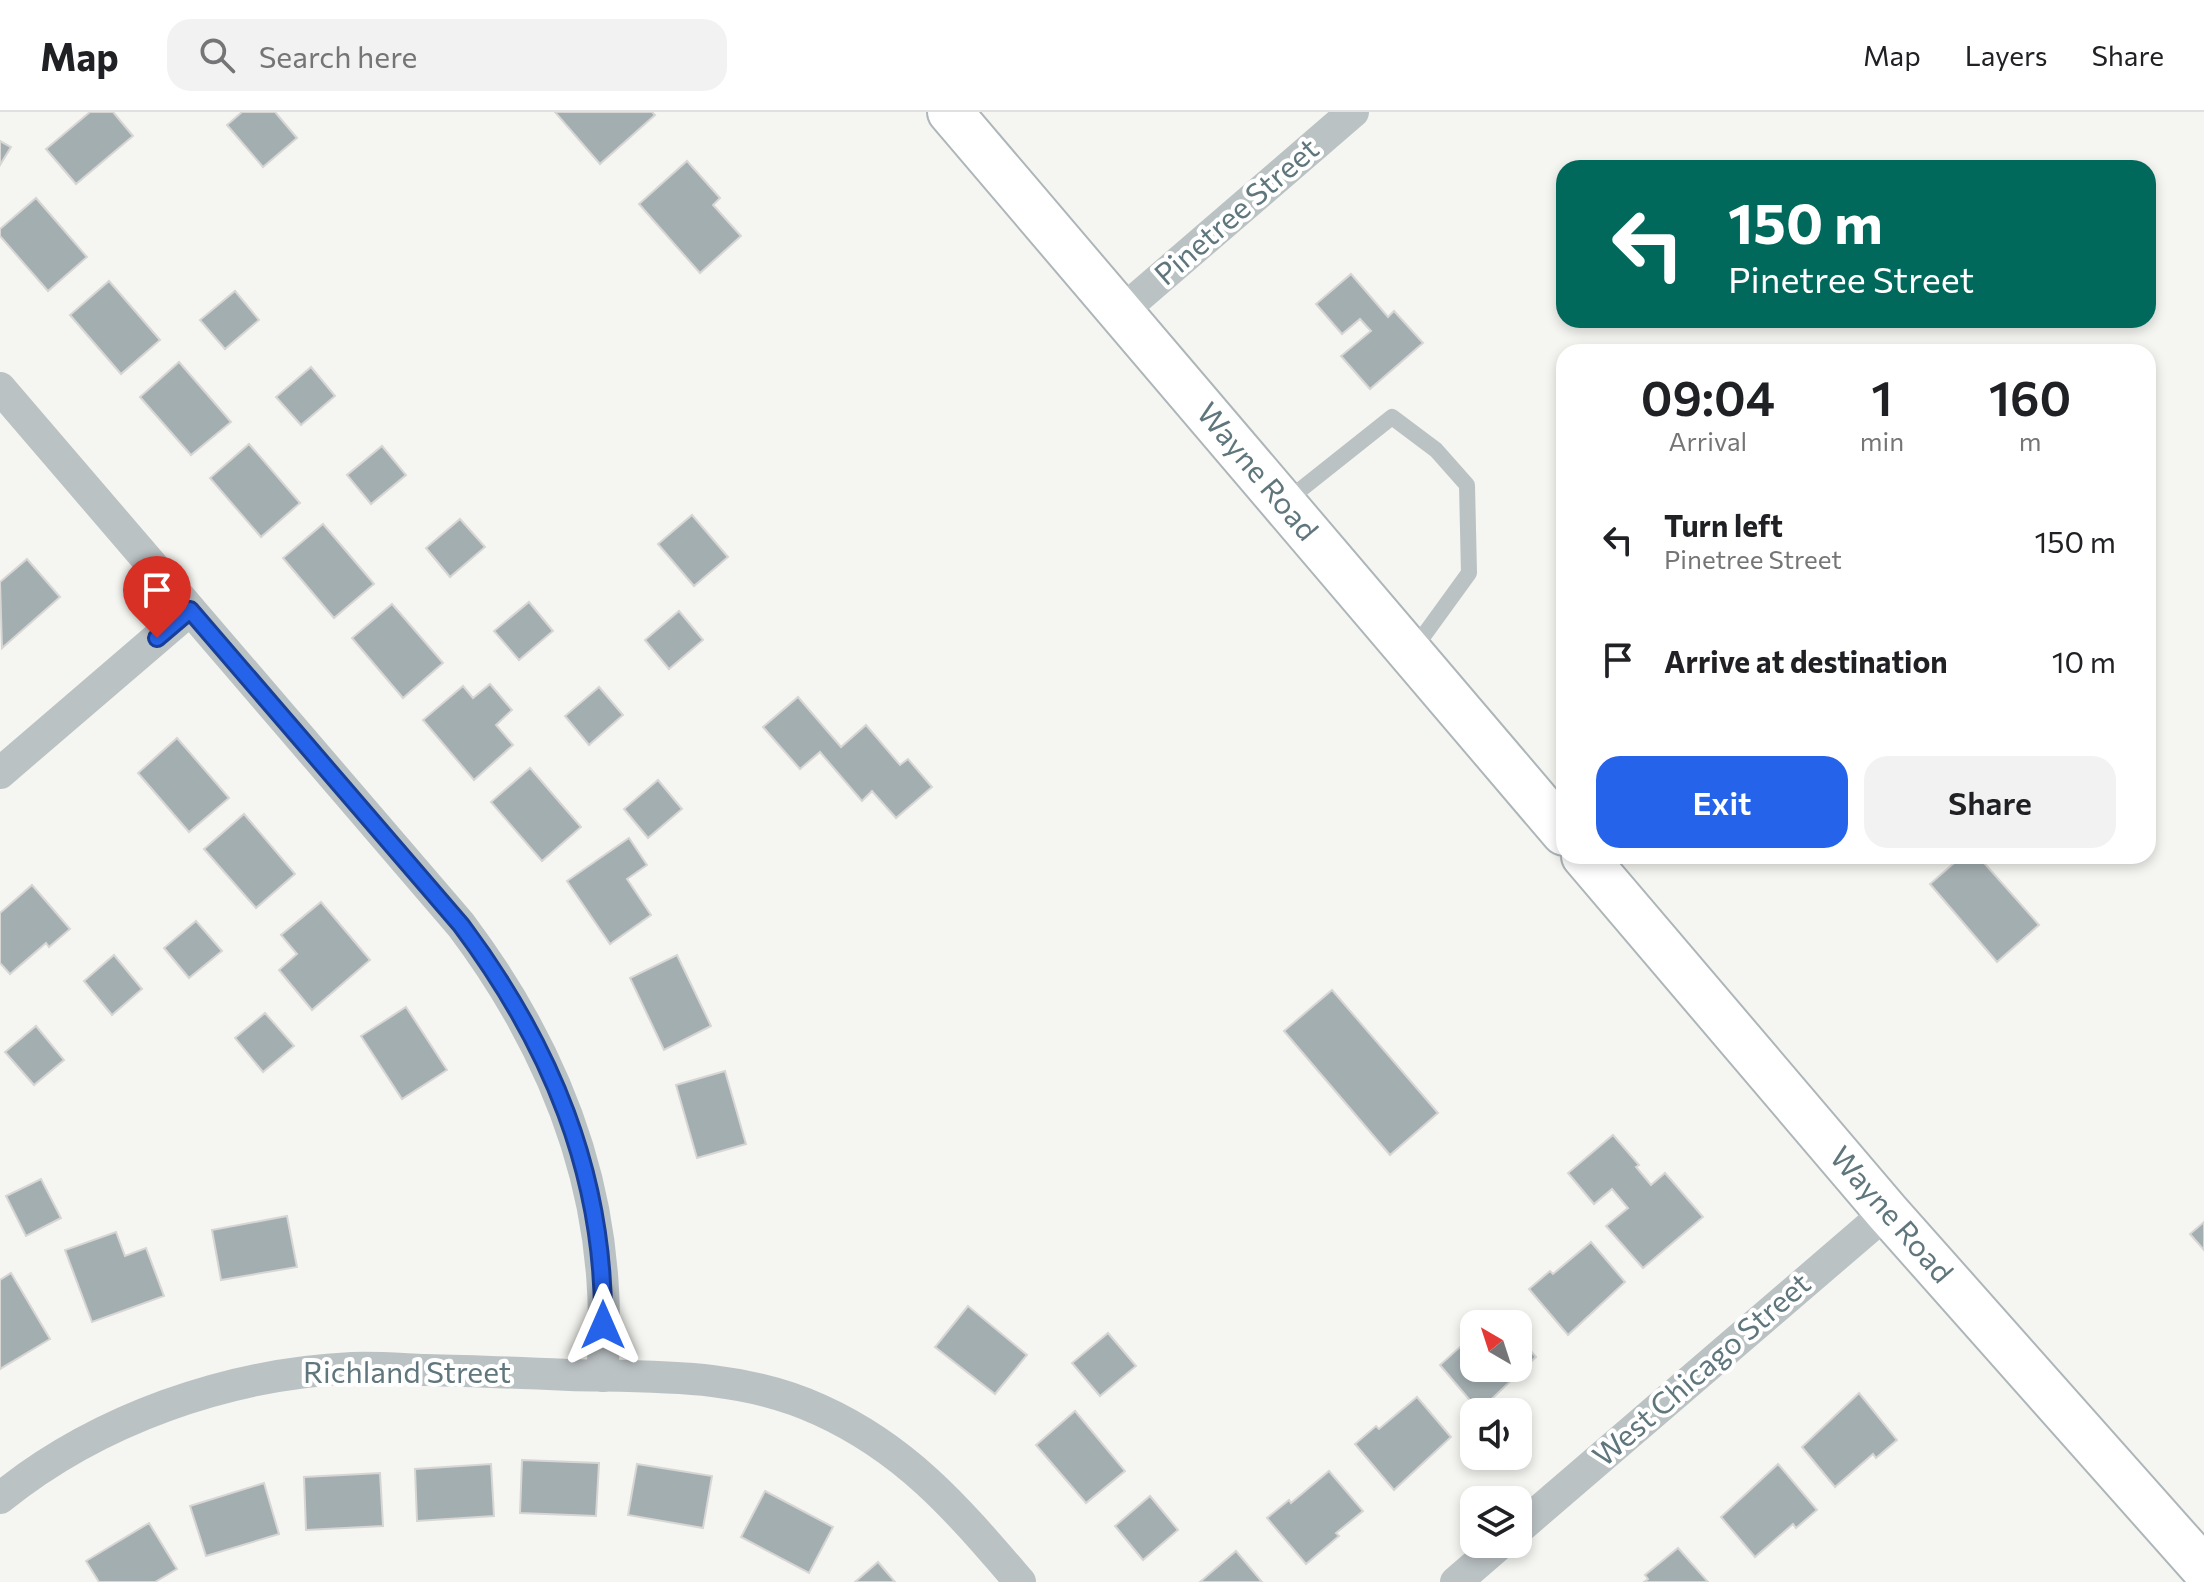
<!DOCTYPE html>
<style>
body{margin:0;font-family:Commissioner,sans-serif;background:#f2f2f2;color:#202124;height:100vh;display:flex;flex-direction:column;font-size:30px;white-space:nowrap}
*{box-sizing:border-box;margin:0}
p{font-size:26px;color:#757577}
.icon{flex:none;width:44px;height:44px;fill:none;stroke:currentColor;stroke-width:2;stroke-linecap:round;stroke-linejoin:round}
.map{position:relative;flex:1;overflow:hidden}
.drawer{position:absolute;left:1556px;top:232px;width:600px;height:520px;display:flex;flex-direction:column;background:#fff;border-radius:24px;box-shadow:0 4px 12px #0003}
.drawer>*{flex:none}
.hud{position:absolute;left:1556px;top:48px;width:600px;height:168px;border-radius:24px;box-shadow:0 4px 12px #0003;background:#00695c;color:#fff;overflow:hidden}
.needle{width:52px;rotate:321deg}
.controls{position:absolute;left:1460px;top:1198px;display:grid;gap:16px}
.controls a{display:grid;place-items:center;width:72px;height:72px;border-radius:16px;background:#fff;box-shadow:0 4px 12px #0003;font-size:40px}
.pin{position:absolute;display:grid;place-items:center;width:68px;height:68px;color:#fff;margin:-82px -34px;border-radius:50% 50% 50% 0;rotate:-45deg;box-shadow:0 0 8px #0007}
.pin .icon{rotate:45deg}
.me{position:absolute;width:88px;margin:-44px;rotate:0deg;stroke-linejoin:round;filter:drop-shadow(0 0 6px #0008)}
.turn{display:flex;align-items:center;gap:28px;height:168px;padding:0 40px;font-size:36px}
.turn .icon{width:104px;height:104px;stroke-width:2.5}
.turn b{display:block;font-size:56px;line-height:68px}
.eta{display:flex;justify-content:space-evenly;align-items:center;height:136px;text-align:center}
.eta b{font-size:48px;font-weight:600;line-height:56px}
.primary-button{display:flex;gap:16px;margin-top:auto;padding:16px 40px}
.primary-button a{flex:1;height:92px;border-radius:24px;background:#2563eb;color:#fff;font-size:32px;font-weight:600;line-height:92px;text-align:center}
.primary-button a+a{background:#f2f2f2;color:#202124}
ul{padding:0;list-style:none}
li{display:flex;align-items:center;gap:24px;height:120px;padding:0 40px}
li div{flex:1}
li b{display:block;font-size:30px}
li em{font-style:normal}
header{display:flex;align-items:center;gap:48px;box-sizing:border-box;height:112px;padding:0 40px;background:#fff;border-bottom:2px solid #e0e0e0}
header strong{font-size:38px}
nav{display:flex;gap:44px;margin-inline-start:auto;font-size:28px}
.search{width:560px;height:72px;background:#f2f2f2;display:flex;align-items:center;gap:20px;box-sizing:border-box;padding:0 28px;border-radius:24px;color:#757577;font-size:30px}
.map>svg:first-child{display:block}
.building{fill:#a3aeb1;stroke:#d7d6d4;stroke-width:2}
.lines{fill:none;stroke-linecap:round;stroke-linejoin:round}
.secondary-casing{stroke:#aeb6b9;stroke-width:48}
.lane{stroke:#bbc2c4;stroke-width:16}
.street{stroke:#bbc2c4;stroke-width:32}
.secondary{stroke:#fff;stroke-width:44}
.route-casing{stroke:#184099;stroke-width:20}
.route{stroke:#2563eb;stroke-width:14}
.labels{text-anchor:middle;stroke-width:8;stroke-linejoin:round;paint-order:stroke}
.street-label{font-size:30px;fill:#60767d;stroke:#fff}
</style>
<header>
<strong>Map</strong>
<div class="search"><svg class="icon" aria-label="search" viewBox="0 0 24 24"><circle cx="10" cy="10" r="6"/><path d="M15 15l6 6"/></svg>Search here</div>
<nav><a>Map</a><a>Layers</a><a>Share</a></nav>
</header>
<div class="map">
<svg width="2204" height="1470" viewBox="0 0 2204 1470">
<rect width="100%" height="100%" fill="#f5f5f1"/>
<g class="building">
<polygon points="90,0 113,0 133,24 76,72 46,37"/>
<polygon points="242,0 275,0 297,26 263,55 227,13"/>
<polygon points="555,0 652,0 655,3 600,52"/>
<polygon points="0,29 11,35 0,53"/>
<polygon points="687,49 720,86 713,93 741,124 700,161 639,92"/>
<polygon points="36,86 87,145 48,179 0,124 0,117"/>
<polygon points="1351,162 1388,205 1394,199 1423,231 1370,277 1341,244 1371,219 1360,207 1342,222 1316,192"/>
<polygon points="109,169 160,228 121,262 70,203"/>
<polygon points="235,179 259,208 225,237 200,208"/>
<polygon points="179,250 231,310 191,343 140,285"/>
<polygon points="311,255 335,284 301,313 276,285"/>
<polygon points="249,332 300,391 261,425 210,366"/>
<polygon points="382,334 406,363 371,392 347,363"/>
<polygon points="692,403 728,445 694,474 658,432"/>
<polygon points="460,407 485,435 450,465 426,436"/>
<polygon points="323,412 374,472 334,506 283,446"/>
<polygon points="27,447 60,485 2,536 0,470"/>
<polygon points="529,490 553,519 519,548 494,519"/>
<polygon points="392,492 443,551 403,586 352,526"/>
<polygon points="679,499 703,528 669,557 645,528"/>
<polygon points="490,572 512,598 496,613 513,633 474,668 423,608 463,574 473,586"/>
<polygon points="599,575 623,603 589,633 565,604"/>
<polygon points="798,585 841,635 866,613 900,653 908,647 932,675 896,706 872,679 862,689 820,640 800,657 763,615"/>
<polygon points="177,626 229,686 189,720 138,661"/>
<polygon points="530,656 581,715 542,749 491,690"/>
<polygon points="658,668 682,697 648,726 624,697"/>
<polygon points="244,702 295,762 256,796 204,737"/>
<polygon points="629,726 647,753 627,767 651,803 610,832 567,769"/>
<polygon points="1962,744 1978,744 2039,813 1997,850 1930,772"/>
<polygon points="32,773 70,817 49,835 46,831 10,862 0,851 0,801"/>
<polygon points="321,790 370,848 312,898 279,858 297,842 281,823"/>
<polygon points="196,809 222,839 189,866 164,836"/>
<polygon points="114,843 142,877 112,903 84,869"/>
<polygon points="677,843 711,914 664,938 630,866"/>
<polygon points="1332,878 1438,1001 1390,1043 1284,919"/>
<polygon points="406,895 447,958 402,987 361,924"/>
<polygon points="265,901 294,934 263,960 235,926"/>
<polygon points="36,914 64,948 34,973 5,940"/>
<polygon points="725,959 746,1032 697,1046 676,973"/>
<polygon points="1613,1023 1639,1053 1636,1055 1651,1073 1665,1061 1703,1105 1643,1156 1606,1114 1628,1096 1612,1077 1594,1092 1568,1061"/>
<polygon points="41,1067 61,1106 26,1124 6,1084"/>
<polygon points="287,1104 297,1155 221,1168 212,1118"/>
<polygon points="2204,1110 2204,1138 2190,1122"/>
<polygon points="116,1120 125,1144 146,1136 164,1184 92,1210 65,1138"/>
<polygon points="1591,1130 1625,1170 1568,1223 1529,1177 1550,1159 1553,1162"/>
<polygon points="11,1161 50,1227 0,1257 0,1168"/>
<polygon points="968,1194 1027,1243 995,1282 935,1235"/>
<polygon points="1108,1221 1136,1254 1100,1284 1072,1251"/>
<polygon points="1518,1224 1536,1245 1479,1299 1440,1253 1461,1234 1463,1238 1474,1229 1474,1256 1518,1256"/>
<polygon points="1859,1281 1897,1328 1876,1346 1873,1342 1835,1375 1802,1335"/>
<polygon points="1417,1285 1451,1325 1394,1378 1355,1332 1376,1314 1379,1317"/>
<polygon points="1075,1299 1125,1359 1086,1391 1036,1333"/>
<polygon points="522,1348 599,1351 596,1404 520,1401"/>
<polygon points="491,1352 494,1404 417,1409 415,1357"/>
<polygon points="637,1352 712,1364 703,1416 628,1403"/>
<polygon points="1778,1352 1817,1398 1796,1416 1793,1412 1755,1445 1721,1405"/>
<polygon points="1329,1359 1363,1399 1336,1421 1339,1424 1306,1452 1267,1406 1289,1388 1291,1391"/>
<polygon points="380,1361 383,1414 306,1418 304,1365"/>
<polygon points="264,1371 279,1422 206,1444 190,1394"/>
<polygon points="765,1379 833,1415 809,1461 741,1425"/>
<polygon points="1150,1384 1178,1418 1143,1448 1115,1414"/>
<polygon points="149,1411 177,1457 155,1470 99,1470 86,1449"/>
<polygon points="1678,1436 1708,1470 1644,1470 1648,1467 1645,1463"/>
<polygon points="1236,1439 1262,1470 1200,1470"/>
<polygon points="878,1450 895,1470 855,1470"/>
</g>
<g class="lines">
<defs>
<g id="secondary">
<polyline points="950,0 1564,721"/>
<polyline points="1584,744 1887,1100 2204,1457"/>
</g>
</defs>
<use href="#secondary" class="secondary-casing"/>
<polyline class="lane" points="1285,390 1392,305 1436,338 1467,373 1469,461 1411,541"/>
<g class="street">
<polyline points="1121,200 1353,0"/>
<path d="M0 276 461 813C542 921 596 1041 603 1178 605 1206 603 1235 603 1264"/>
<polyline points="0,661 190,498"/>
<path d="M0 1386C98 1307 227 1262 352 1256 376 1255 401 1257 425 1258 473 1259 522 1261 570 1263 654 1265 741 1261 820 1298 908 1338 958 1398 1020 1470"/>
<polyline points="1518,1417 1887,1100"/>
<polyline points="1456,1470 1500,1432"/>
</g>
<use href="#secondary" class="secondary"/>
</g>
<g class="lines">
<defs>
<path id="route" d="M157 526 190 498 461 813C550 932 605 1062 603 1213"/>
</defs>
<use href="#route" class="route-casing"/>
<use href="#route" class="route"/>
</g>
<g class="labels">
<g class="street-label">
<text transform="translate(1237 100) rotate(-41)" y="10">Pinetree Street</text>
<text transform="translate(1257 360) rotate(50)" y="10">Wayne Road</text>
<text transform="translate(1891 1103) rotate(49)" y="10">Wayne Road</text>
<text transform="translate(1702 1258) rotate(-41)" y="10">West Chicago Street</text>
<text x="407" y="1271">Richland Street</text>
</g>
</g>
</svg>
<div class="controls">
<a><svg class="needle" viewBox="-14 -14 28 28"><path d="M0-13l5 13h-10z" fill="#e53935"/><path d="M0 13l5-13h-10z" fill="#757577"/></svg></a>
<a><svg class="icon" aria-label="sound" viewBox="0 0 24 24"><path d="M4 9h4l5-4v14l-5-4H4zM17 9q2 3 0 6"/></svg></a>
<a><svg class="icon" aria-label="layers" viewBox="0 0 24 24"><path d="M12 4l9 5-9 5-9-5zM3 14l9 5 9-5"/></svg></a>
</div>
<div class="pin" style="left:157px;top:526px;background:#d93025"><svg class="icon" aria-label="arrive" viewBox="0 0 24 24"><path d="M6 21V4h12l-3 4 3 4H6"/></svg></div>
<svg class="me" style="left:603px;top:1213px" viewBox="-20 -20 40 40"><path d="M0-17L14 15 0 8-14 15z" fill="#2563eb" stroke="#fff" stroke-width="4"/></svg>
<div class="hud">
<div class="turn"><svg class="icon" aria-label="left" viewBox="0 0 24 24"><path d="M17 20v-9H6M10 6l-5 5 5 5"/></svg><div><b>150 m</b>Pinetree Street</div></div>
</div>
<section class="drawer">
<div class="eta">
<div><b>09:04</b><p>Arrival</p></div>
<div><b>1</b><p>min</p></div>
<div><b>160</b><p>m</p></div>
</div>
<ul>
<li><svg class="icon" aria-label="left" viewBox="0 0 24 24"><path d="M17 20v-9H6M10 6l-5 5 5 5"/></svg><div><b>Turn left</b><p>Pinetree Street</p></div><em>150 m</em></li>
<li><svg class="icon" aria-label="arrive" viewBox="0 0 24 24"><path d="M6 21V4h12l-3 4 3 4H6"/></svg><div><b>Arrive at destination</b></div><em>10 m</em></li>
</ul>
<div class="primary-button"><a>Exit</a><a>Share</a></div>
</section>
</div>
